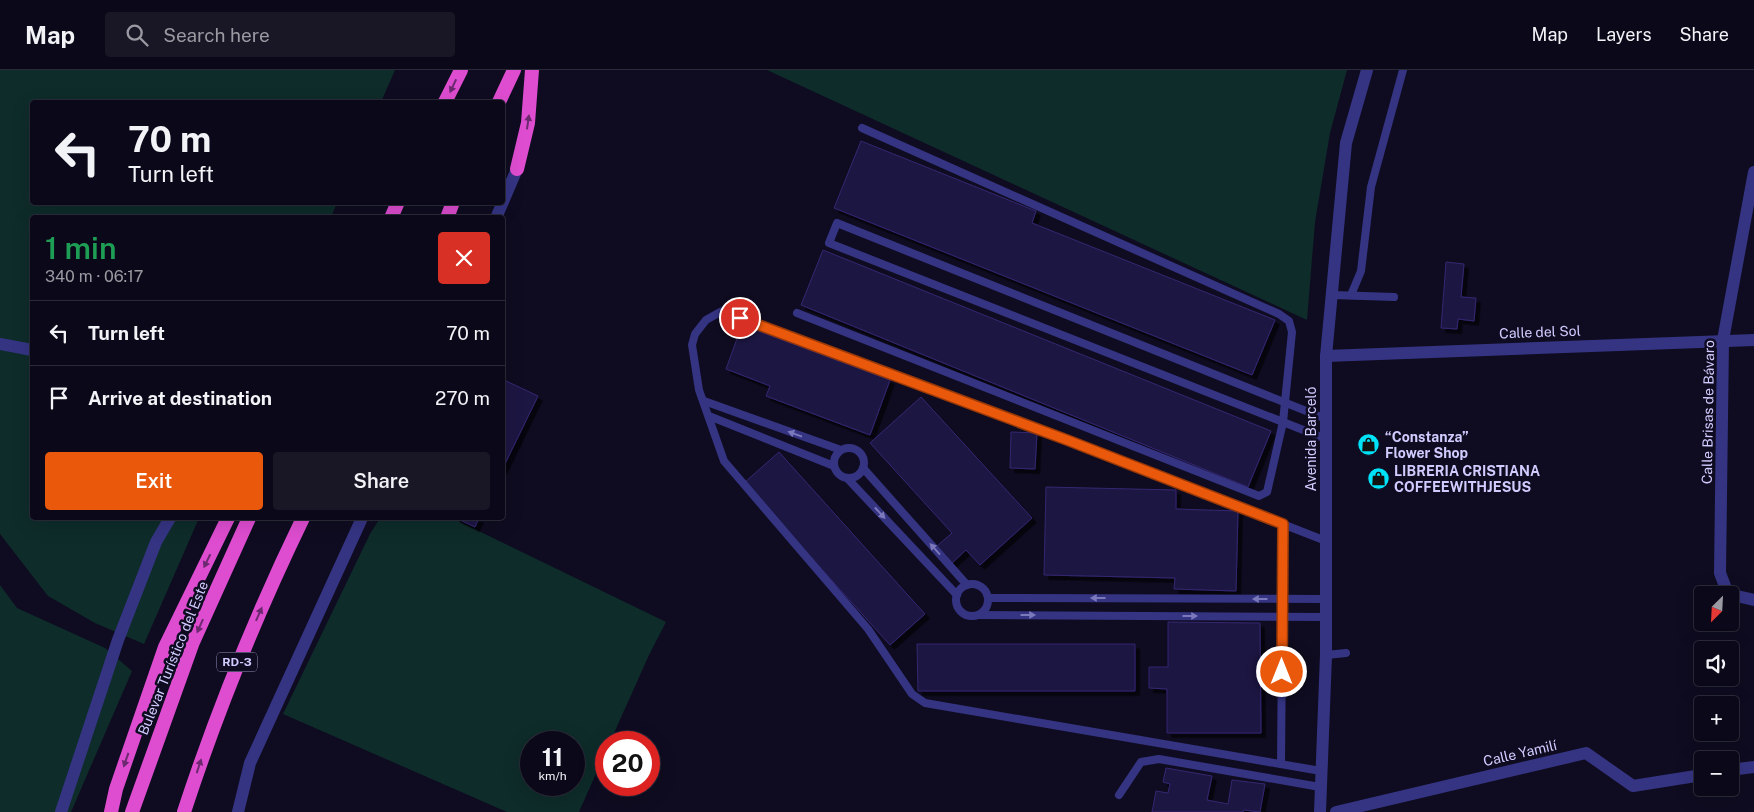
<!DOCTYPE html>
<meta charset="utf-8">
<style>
body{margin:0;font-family:"Public Sans",sans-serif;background:#191726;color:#f1f3f6;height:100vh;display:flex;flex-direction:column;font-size:19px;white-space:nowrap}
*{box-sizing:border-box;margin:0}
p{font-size:16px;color:#9a9aa2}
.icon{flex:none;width:28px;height:28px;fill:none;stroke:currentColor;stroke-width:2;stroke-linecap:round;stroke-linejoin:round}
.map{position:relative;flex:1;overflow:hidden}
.sheet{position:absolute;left:30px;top:145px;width:475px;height:305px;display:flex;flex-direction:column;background:#0b0919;border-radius:5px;box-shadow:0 5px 20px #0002,0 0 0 1px #2b2a38}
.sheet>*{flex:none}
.top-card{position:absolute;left:30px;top:30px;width:475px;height:105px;border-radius:5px;box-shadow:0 5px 20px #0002,0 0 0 1px #2b2a38;background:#0b0919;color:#f1f3f6;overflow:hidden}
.needle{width:32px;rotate:204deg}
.fabs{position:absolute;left:1694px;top:516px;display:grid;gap:10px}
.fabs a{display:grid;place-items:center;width:45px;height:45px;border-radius:5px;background:#0b0919;box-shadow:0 5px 20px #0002,0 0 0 1px #2b2a38;font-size:25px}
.speed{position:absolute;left:520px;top:661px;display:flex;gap:10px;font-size:25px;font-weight:700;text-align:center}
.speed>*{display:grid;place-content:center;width:65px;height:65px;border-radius:50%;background:#0b0919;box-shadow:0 5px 20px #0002,0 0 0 1px #2b2a38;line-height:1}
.speed small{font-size:12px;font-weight:400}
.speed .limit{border:8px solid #d22;background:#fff;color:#111}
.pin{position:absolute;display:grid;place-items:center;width:42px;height:42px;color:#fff;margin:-21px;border:2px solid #fff;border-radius:50%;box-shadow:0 1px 5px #0007}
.me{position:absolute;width:55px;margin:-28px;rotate:0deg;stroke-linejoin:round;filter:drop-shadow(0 0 4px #0008)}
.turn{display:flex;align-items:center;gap:18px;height:105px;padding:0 15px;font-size:22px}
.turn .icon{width:65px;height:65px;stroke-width:2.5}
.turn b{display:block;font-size:35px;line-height:42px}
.round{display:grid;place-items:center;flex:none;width:52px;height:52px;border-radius:5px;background:#191726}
.head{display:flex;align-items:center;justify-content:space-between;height:85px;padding:0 15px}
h1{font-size:30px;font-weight:600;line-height:38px;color:#1e9e55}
.primary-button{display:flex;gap:10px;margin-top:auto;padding:10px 15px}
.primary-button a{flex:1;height:58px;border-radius:5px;background:#ea580c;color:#fff;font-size:20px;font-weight:600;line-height:58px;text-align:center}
.primary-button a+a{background:#191726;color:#f1f3f6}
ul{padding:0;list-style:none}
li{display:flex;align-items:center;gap:15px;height:65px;padding:0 15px;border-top:1px solid #2b2a38}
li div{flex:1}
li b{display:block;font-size:19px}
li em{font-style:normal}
header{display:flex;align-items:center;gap:30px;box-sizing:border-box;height:70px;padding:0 25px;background:#0b0919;border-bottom:1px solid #2b2a38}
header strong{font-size:24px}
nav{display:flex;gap:28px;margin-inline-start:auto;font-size:18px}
.search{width:350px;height:45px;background:#191726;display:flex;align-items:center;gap:12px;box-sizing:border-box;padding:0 18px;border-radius:5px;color:#9a9aa2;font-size:19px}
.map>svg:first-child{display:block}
.green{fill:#0e2c2a;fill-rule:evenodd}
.building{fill:#1f1743;stroke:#342771;filter:url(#shadow)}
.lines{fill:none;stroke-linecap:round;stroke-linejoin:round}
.service{stroke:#353483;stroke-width:8}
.minor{stroke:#353483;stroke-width:12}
.tertiary{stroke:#353483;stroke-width:12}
.trunk{stroke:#de4dd0;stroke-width:14}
.oneway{fill:#6c2970}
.oneway2{fill:#7b78bb}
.route-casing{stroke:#983908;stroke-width:12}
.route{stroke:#ea580c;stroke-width:9}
.labels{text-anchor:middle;stroke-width:5;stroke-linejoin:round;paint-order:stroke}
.shield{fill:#0f0c21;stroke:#9792bc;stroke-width:1}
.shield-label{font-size:12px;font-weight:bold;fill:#d1ccff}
.street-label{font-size:14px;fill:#d1ccff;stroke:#0f0c21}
.poi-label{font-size:14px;font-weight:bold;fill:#d1ccff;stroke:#0f0c21;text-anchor:start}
</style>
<header>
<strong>Map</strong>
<div class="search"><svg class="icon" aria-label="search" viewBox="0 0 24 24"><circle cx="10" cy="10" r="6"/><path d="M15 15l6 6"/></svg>Search here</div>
<nav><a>Map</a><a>Layers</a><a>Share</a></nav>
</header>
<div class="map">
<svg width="1754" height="742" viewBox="0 0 1754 742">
<defs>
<filter id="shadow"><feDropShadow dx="4.5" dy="4.5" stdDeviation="0" flood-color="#0009"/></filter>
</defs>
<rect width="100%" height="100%" fill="#0f0c21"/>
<g class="green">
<polygon points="0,0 395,0 381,32 32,32 32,132 337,133 331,147 32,148 32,448 199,448 144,574 95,553 48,526 0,464"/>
<polygon points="767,0 1347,0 1330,63 1315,152 1307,250"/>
<path d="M380 448H452L666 552 649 585 610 672H606V681L579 742H507L283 644 370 464ZM531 672H574V715H531Z"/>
<polygon points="0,515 17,538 105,578 132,601 71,742 0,742"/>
</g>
<g class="building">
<polygon points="861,71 1036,141 1032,153 1275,250 1252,305 834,138"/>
<polygon points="823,180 1271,361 1248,417 801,235"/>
<polygon points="1446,192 1464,194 1461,227 1476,228 1474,251 1458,249 1457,259 1441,258"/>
<polygon points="742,255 890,310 870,365 766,326 770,316 726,299"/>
<polygon points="502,309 538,326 502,400"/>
<polygon points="921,327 1032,448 980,495 966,480 952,493 937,476 952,463 870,373"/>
<polygon points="1011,362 1037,363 1035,399 1010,398"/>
<polygon points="779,382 925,544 890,575 744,413"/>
<polygon points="1046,417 1176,420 1176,439 1238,441 1236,521 1174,519 1175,508 1044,505"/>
<polygon points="456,448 479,448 475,457"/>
<polygon points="1168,552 1260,553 1261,663 1167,663 1167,619 1149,618 1149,597 1168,597"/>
<polygon points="917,574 1135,574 1135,621 918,621"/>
<polygon points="1166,698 1212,706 1207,730 1228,734 1232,710 1265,714 1260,742 1244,740 1243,742 1152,742 1156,721 1168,723 1170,714 1163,712"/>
</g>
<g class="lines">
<g class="service">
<polyline points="1332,225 1394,227"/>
<polyline points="1351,225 1361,201 1371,117 1403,0"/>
<polyline points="797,243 1259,426 1267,422 1283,352 1292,262 1289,251 1279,244 862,58"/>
<polyline points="704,331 841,380"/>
<polyline points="709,346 834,396"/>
<polyline points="1326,349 837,153 829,173 1326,369"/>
<circle cx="849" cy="393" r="15"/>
<polyline points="863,398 967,515"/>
<polyline points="847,408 957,525"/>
<circle cx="972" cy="530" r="16"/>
<polyline points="988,528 1326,529"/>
<polyline points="979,545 1326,547"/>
<polyline points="1326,585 1346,583"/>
<polyline points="1281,694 1283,454"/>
<polyline points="1321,701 925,633 912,624 868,559 724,391 699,320 692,275 695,264 706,250 722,241 1067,370 1326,471"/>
<polyline points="1119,725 1141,692 1159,689 1320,717"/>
</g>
<g class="minor">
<polyline points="1754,102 1723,270 1720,503 1728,524 1754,530"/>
<polyline points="496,148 517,99"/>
<polyline points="0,274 32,280"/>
<polyline points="1326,286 1754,270"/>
<polyline points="1730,700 1754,697"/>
<polyline points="61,742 118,570 156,472 170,448"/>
<polyline points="238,742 250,693 362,448"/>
<polyline points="1336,742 1586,683 1633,716 1702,705"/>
</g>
<polyline class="tertiary" points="1320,742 1326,585 1326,286 1346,73 1367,0"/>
<g class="trunk">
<polyline points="445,32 461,0"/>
<polyline points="499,32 514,0"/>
<polyline points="517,99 528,53 532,0"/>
<polyline points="391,148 398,132"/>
<polyline points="447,148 453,132"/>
<polyline points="111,742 116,719 165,577 228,448"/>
<polyline points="132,742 193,572 249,448"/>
<path d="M184 742C217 641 257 543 303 448"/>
</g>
</g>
<defs><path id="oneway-solid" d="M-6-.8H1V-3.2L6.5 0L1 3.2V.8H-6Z" transform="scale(1.25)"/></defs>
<g class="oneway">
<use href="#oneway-solid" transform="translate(453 16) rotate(115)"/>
<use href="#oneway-solid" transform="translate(528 52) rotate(-82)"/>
<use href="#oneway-solid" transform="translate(207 491) rotate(116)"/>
<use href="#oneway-solid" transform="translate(259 544) rotate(-66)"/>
<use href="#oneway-solid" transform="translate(200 556) rotate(114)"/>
<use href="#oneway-solid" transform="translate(126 690) rotate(109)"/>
<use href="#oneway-solid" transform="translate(199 696) rotate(-72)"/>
</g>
<g class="oneway2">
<use href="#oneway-solid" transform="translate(795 364) rotate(-160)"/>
<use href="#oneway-solid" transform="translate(880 443) rotate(47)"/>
<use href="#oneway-solid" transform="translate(935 479) rotate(-132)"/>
<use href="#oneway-solid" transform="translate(1098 528) rotate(-180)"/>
<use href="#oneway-solid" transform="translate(1260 529) rotate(-180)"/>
<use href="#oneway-solid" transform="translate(1028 545)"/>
<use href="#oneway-solid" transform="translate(1190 546)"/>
</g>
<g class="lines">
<defs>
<polyline id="route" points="740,248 1067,370 1283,454 1282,602"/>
</defs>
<use href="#route" class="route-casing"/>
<use href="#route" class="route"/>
</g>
<defs>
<symbol id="shop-disc" viewBox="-11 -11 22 22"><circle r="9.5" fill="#00e2f7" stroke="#0f0c21"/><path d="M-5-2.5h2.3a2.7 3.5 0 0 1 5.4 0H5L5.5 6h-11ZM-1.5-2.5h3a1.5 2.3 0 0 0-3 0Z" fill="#111"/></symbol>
</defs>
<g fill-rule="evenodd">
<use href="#shop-disc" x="1356" y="362" width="25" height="25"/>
<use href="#shop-disc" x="1366" y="396" width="25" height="25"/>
</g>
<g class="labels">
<rect class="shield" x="217" y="582.5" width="40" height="19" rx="4"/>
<g class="shield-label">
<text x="237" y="596">RD-3</text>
</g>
<g class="street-label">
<text transform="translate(1540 262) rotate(-2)" y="5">Calle del Sol</text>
<text transform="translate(1708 342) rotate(-89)" y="5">Calle Brisas de Bávaro</text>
<text transform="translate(1311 369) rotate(-90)" y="5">Avenida Barceló</text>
<text transform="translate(173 588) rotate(-68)" y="5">Bulevar Turístico del Este</text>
<text transform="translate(1520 683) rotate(-13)" y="5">Calle Yamilí</text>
</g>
<g class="poi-label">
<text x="1385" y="372">“Constanza”<tspan x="1385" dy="16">Flower Shop</tspan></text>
<text x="1394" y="406">LIBRERIA CRISTIANA<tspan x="1394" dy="16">COFFEEWITHJESUS</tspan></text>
</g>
</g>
</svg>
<div class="fabs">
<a><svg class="needle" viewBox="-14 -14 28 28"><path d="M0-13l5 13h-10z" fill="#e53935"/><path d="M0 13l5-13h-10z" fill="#9a9aa2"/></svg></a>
<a><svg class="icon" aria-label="sound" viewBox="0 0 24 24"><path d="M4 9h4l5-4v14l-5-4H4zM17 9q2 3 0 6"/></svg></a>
<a>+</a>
<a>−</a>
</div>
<div class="speed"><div>11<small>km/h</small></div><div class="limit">20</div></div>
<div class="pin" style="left:740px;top:248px;background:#d93025"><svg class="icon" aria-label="arrive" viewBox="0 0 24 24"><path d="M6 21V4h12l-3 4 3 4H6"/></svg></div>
<svg class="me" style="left:1282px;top:602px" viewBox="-20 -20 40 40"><circle r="17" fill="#ea580c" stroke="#fff" stroke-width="3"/><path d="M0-11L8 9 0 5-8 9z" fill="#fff"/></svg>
<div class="top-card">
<div class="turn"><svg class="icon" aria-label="left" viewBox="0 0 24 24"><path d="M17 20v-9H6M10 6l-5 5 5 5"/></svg><div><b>70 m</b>Turn left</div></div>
</div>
<section class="sheet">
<div class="head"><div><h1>1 min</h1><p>340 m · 06:17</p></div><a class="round" style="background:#d93025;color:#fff"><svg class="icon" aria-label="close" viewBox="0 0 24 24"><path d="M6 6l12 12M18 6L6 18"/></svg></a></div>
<ul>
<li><svg class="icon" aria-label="left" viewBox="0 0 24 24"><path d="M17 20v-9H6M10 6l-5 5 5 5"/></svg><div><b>Turn left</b></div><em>70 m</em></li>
<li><svg class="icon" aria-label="arrive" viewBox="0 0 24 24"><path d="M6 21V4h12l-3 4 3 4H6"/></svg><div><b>Arrive at destination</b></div><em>270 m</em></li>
</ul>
<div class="primary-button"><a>Exit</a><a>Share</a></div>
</section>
</div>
